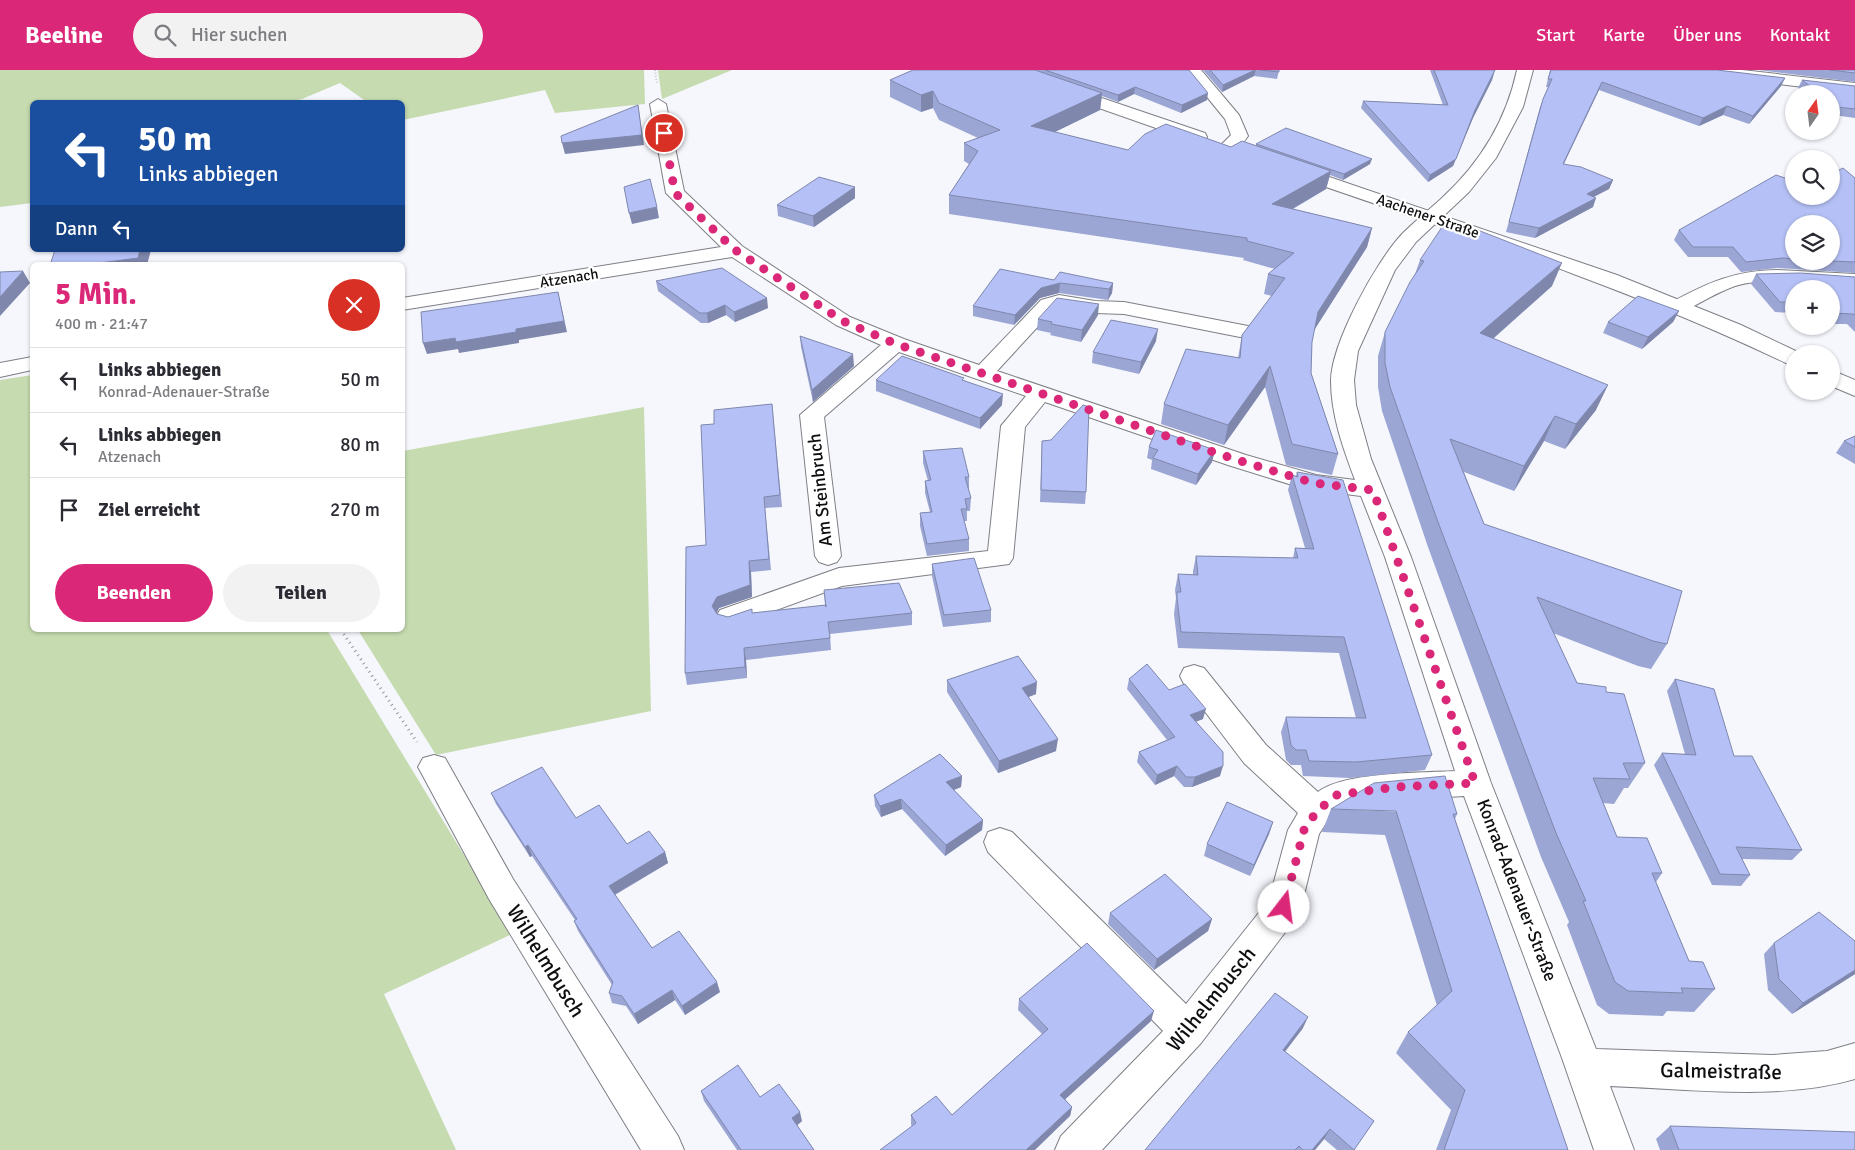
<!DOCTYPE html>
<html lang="de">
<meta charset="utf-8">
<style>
body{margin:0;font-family:Signika,sans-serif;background:#f2f2f3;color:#2b2b33;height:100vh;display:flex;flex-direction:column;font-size:19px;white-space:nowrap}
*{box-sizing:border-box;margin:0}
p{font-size:16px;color:#7c7c81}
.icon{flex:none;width:28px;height:28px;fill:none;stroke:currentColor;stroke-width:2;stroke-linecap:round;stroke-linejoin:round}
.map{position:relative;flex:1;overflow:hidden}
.drawer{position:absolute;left:30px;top:192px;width:375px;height:370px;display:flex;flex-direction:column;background:#fff;border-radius:8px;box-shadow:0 1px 4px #0004}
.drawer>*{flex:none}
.top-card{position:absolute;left:30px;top:30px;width:375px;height:152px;border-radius:8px;box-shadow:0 1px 4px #0004;background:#1a4fa0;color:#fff;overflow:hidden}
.needle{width:32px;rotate:14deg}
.controls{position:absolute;left:1785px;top:15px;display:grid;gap:10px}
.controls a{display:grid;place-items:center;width:55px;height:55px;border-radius:50%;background:#fff;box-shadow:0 1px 4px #0004;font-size:25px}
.pin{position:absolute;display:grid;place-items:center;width:42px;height:42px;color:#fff;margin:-21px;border:2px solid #fff;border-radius:50%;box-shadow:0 1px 5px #0007}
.me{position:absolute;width:55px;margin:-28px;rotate:15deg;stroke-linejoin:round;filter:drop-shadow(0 0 4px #0008)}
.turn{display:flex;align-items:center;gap:18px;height:105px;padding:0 25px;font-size:22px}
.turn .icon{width:65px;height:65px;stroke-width:2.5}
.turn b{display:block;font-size:35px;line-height:42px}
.then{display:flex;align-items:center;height:48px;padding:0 25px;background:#0003;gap:10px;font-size:19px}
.round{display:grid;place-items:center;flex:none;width:52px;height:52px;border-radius:26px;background:#f2f2f3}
.head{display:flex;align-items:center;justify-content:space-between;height:85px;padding:0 25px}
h1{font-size:30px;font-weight:800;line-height:38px;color:#db2777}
.button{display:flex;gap:10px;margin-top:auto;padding:10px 25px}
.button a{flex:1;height:58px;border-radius:30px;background:#db2777;color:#fff;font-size:20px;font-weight:800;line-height:58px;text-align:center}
.button a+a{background:#f2f2f3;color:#2b2b33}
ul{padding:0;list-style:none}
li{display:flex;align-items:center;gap:15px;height:65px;padding:0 25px;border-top:1px solid #e1e1e2}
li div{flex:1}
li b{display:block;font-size:19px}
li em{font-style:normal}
header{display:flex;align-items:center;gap:30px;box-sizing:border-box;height:70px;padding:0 25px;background:#db2777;color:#fff}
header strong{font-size:24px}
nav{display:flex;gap:28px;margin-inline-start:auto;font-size:18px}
.search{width:350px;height:45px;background:#f2f2f3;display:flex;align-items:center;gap:12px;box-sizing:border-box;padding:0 18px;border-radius:28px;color:#7c7c81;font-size:19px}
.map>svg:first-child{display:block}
.green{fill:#c6dbaf}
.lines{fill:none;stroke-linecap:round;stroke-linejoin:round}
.minor-casing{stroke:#7e7f85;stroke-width:2}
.major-casing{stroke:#7e7f85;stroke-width:2}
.path-far1{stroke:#95969b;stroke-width:2;stroke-dasharray:0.5 2.5;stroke-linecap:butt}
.path{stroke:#95969b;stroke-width:3;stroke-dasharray:1 4;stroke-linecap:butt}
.minor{fill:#fff;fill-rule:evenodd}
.major{fill:#fff;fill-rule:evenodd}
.wall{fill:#9ca6d4;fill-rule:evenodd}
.shaded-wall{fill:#7f87ac}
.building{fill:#b5c1f6;stroke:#7f87ac}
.route{stroke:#db2777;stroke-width:9;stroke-dasharray:0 16.2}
.labels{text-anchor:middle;stroke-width:4.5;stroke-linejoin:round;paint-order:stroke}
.far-street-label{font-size:15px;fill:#0e0f11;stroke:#fff}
.street-label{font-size:18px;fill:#0e0f11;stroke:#fff}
.near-street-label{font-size:21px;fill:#0e0f11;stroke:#fff}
</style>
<header>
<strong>Beeline</strong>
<div class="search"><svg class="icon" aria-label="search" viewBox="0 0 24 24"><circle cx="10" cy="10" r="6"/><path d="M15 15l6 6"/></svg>Hier suchen</div>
<nav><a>Start</a><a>Karte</a><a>Über uns</a><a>Kontakt</a></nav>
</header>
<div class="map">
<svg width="1855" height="1080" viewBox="0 0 1855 1080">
<rect width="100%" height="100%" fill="#f5f7fd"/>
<g class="green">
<polygon points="0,0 644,0 645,34 555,43 545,20 403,50 402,32 367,32 340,13 302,29 287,32 32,32 32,133 0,137"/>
<polygon points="658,0 732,0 662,29"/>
<polygon points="32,305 32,560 327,560 512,864 384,924 456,1080 0,1080 0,310"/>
<polygon points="644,337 651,641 436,685 358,560 402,560 403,381"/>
</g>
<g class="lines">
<defs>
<g id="minor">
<path d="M1185 0H1201L1239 45 1248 66C1242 75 1234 84 1222 81L1219 77 1231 65 1225 49Z"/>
<path d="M1517 0H1533L1523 37 1496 88 1469 122 1416 172 1395 200 1358 281 1354 310 1356 335 1371 389 1411 487 1491 713 1596 979 1772 985 1827 981 1855 973V1009C1780 1031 1688 1019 1610 1016L1634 1080H1594L1562 988 1464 726 1397 730 1345 737 1328 750 1319 764 1301 837 1296 848 1201 973 1102 1080H1055L1061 1066 1163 961 988 782 984 772 988 762 1000 758 1012 762 1186 934 1269 830 1288 760 1298 743 1244 693 1184 614 1180 606 1184 598 1194 595 1204 598 1266 675 1318 722C1343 702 1421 703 1455 701L1385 487 1361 426 1305 419 1228 395 1045 332 1025 357 1013 488 1009 494 842 516 730 557 720 554 716 547 720 540 839 498 988 481 1001 356 1026 326 899 282 824 347 841 486 837 492 828 495 819 492 815 486 800 345 881 275 836 255 732 187 402 240V228L721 177 666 123 650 34 658 29 666 34 684 121 742 176 850 247 904 269 979 295 1041 230 1059 225 1095 231 1124 232 1248 256 1251 261 1248 266 1240 267 1124 244 1095 243 1059 237 1055 238 997 301 1246 385 1316 405 1355 410C1343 378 1331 345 1331 311 1331 274 1376 191 1403 163 1415 151 1429 140 1442 128 1480 93 1506 51 1517 0Z"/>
<polygon points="1695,0 1742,0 1855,13 1855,23 1703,5"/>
<path d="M1777 200 1855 204V216C1819 214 1769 205 1735 216 1718 222 1702 232 1686 240L1679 242 1672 240 1669 236 1672 232C1709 212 1734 201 1777 200Z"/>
<polygon points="32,287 32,300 0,307 0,293"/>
<polygon points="434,685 445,688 513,809 678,1066 684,1080 641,1080 489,829 423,706 418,697 423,688"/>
</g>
<g id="major">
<polygon points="996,0 1019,0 1205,63 1207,67 1205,71 1193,71 999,3"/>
<path d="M1294 95 1617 205 1741 255 1802 284H1794V294L1786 293C1625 216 1456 162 1288 104L1285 100 1288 96Z"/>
<polygon points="1831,300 1855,310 1855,326 1831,316"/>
</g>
</defs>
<use href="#minor" class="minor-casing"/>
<use href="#major" class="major-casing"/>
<polyline class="path-far1" points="655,0 657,14"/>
<polyline class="path" points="341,560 417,672"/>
<use href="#minor" class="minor"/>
<use href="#major" class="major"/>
</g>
<g class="wall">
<polygon points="913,0 1189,0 1207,30 1181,43 1134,24 1118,32 1102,26 1100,40 1055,62 1128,80 1231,77 1256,76 1256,74 1370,94 1343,110 1330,105 1326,119 1293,139 1372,158 1367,177 1314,260 1312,272 1311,303 1338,384 1332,405 1286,395 1265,317 1224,375 1161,354 1164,334 1238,288 1242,265 1272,226 1264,224 1268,204 1275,199 1243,190 1244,188 949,144 949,125 969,94 964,91 964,73 978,68 939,50 933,38 921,42 890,27 890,10"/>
<polygon points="1203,0 1279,0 1277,9 1254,6 1222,22"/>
<polygon points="1430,0 1495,0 1492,10 1473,48 1453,96 1428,112 1361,38 1363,31 1443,35"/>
<polygon points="1550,0 1717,0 1785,8 1781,16 1749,54 1723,45 1699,56 1599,20 1564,94 1613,110 1609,119 1594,127 1593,137 1535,168 1506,162 1540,37 1548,17 1546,17"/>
<polygon points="1758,0 1855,0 1855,12"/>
<polygon points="1802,10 1855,16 1855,48 1833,45 1831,44 1831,24 1805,24 1798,18"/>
<path d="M1855 108V203L1777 198 1741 202 1728 187H1688L1674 170 1679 160ZM1794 154H1831V191H1794Z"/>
<polygon points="855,117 855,128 814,157 778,146 777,135"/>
<polygon points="1420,190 1552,216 1493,269 1596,340 1565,379 1544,371 1514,421 1464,402 1484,454 1667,574 1651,599 1638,596 1553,563 1577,613 1606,622 1645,693 1628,718 1624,718 1614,734 1603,733 1617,767 1662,803 1656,812 1689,891 1715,919 1694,942 1667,941 1663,946 1609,944 1597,935 1567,855 1569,852 1541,787 1428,477 1382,341 1378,317 1378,286 1385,262 1415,204"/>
<polygon points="1756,204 1855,207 1855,262 1847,254 1831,254 1831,219 1794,219 1794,243 1775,242 1751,214"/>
<polygon points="1054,210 1113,213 1112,223 1108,230 1059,223 1040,228 1014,255 973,246 973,236"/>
<polygon points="656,211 768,238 735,252 726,245 708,253 701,253 658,221"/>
<polygon points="1679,241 1673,252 1642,279 1603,263 1608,252"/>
<polygon points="1098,245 1081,272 1050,265 1051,263 1037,260 1038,249"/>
<polygon points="800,266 854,296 813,332 801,277"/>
<polygon points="1156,271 1139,304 1092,293 1093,282"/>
<polygon points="876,310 964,310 1002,335 980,359 876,321"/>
<polygon points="772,334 782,437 765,438 771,500 751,502 752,527 719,538 717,543 717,544 728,547 752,543 825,535 824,520 912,543 912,555 830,564 831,580 746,590 747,608 687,615 685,603 706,475 714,354"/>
<polygon points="1855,366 1855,394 1836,383 1844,371"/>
<polygon points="1042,371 1086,422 1085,434 1040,432"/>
<polygon points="1149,377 1215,380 1212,392 1196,415 1151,399 1152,390 1147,388"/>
<polygon points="923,381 969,407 969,419 968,419 971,428 970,441 967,441 967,451 964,451 969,469 969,481 927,486 920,456 920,443 930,442 925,423 925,411 928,411 923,393"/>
<polygon points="1297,402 1432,685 1425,700 1350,708 1303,706 1301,695 1291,695 1286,690 1281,662 1286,647 1356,648 1339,583 1178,578 1174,544 1176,528 1175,520 1178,504 1193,505 1193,501 1196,486 1293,488 1295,478 1305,478 1288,420 1292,405 1296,406"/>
<polygon points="932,494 991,540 991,552 943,557 932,506"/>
<polygon points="1129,609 1169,620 1203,649 1196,651 1220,706 1192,717 1184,717 1174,706 1155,715 1137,692 1139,682 1167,670 1127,619"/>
<polygon points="1675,609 1734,686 1802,780 1792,790 1742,789 1750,805 1741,816 1712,815 1654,695 1662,683 1685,684 1667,621"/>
<polygon points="947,610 1036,624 1028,627 1056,681 998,703 947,622"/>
<polygon points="962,706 961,717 954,720 983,750 982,760 945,786 902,739 881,747 875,736 874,725"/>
<polygon points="491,723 576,748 627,774 665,782 668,793 615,825 652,878 720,922 685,945 675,930 638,954 626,936 612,933 609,923 612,915 578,861 574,851 575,850 532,786 530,787 496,734"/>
<polygon points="1331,739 1457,744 1455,749 1568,1080 1436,1080 1451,1040 1396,983 1408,962 1437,936 1385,765 1322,762"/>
<polygon points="1273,752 1269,764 1250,806 1204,786 1207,774"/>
<polygon points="1110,843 1212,849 1208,861 1154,900 1108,854"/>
<polygon points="1774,873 1855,904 1792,944 1768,920 1764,884"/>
<polygon points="1019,929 1151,951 1065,1029 1072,1037 1070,1046 912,1056 911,1055 911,1045 952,1045 1042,964 1018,940"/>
<polygon points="1303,958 1285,982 1374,1051 1354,1080 1337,1080 1324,1069 1315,1080 1145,1080"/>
<polygon points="701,1021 760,1027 802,1051 797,1055 814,1080 737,1080 704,1031"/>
<polygon points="1670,1056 1855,1080 1660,1080 1656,1069"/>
</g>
<g class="shaded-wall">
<polygon points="1255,0 1256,0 1254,6 1222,22 1223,15"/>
<polygon points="1494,3 1492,10 1473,48 1453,96 1428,112 1430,105 1475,40"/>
<polygon points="1785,8 1781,16 1749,54 1753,46"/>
<polygon points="1602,12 1599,20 1559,103 1563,94"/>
<polygon points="1135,17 1134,24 1118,32 1118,25"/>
<polygon points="933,21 933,38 921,42 921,25"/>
<polygon points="1102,23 1100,40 1030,74 1031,56"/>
<polygon points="1208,23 1207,30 1181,43 1182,35"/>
<polygon points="638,35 644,75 565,84 562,73"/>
<polygon points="1727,36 1723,45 1699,56 1703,48"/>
<polygon points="1372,89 1370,94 1343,110 1344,104"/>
<polygon points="1331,101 1326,119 1268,153 1272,134"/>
<polygon points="1613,110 1609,119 1583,132 1587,124"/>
<polygon points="855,117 855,128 814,157 813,146"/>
<polygon points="1596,128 1593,137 1535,168 1539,158"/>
<polygon points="657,137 659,148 632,154 629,143"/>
<polygon points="1372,158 1367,177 1313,262 1318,242"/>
<polygon points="140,180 151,180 147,195 84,195"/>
<polygon points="1562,193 1552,216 1472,287 1480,263"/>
<polygon points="23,201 30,213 0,246 0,227"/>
<polygon points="1060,213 1059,223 1040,228 1014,255 1015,245 1041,218"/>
<polygon points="1113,213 1112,223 1108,230 1109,219"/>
<polygon points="558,222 567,262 519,270 519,273 459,283 458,279 427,284 423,273 516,259"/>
<polygon points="767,228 768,238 735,252 734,242"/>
<polygon points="1099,234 1098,245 1081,272 1082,260"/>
<polygon points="725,235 726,245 708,253 707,243"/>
<polygon points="1679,241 1673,252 1642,279 1648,267"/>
<polygon points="1158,259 1156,271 1139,304 1141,292"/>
<polygon points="853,284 854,296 813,332 812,320"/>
<polygon points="1270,296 1265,317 1224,375 1228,355"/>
<polygon points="1608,315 1596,340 1565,379 1576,354"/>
<polygon points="1003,324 1002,335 980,359 980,348"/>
<polygon points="1555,346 1544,371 1514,421 1524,396"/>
<polygon points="1215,380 1212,392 1196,415 1198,404"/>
<polygon points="749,491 751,502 752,527 719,538 714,548 712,536 717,527"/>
<polygon points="744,578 746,590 747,608 745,597"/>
<polygon points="1037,612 1036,624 1021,630 1022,618"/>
<polygon points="1206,639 1203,649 1188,655 1190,645"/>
<polygon points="1058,669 1056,681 998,703 999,691"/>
<polygon points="1177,696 1174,706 1155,715 1157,705"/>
<polygon points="1223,696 1220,706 1192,717 1195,707"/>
<polygon points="962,706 961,717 946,723 946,712"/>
<polygon points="901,729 902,739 881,747 880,736"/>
<polygon points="983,750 982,760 945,786 946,775"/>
<polygon points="1273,752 1269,764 1250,806 1254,795"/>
<polygon points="528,775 532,786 530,787 525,777"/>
<polygon points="665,782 668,793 612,826 609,816"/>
<polygon points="1212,849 1208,861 1154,900 1157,889"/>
<polygon points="1855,900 1855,904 1792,944 1803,933"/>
<polygon points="717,912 720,922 685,945 682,936"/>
<polygon points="672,920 675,930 638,954 634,944"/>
<polygon points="1154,941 1151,951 1059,1035 1060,1025"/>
<polygon points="1308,947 1303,958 1278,990 1283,980"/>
<polygon points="1072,1037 1070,1046 1035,1080 1026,1080"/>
<polygon points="800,1042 802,1051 794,1058 792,1048"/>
<polygon points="1330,1059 1324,1069 1315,1080 1312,1080"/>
</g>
<g class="building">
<polygon points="913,0 1035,0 1102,23 1031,56 1128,80 1145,64 1166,54 1231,77 1242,71 1331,101 1272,134 1372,158 1318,242 1312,272 1311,303 1338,384 1292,374 1270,296 1228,355 1164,334 1186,279 1240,288 1242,265 1285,208 1268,204 1294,183 1247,171 1247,168 949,125 978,81 964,73 1000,60 939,33 933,21 921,25 890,10"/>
<polygon points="1045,0 1189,0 1208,23 1182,35 1135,17 1118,25"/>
<polygon points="1210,0 1255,0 1223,15"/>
<polygon points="1260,0 1279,0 1279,2"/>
<polygon points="1434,0 1495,0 1475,40 1456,89 1430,105 1363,31 1448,35"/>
<polygon points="1551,0 1717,0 1785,8 1753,46 1727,36 1703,48 1602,12 1563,94 1581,97 1613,110 1587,124 1596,128 1539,158 1509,152 1543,29 1552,9 1548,9"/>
<polygon points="1830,0 1855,0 1855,3"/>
<polygon points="1802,10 1855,16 1855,39 1837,37 1831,32 1831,24 1820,24"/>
<polygon points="638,35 642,65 562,73 561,66"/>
<polygon points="1286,58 1372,89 1344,104 1256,74"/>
<polygon points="1843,98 1855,108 1855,192 1831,191 1831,154 1794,154 1794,189 1783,188 1746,192 1733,177 1693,177 1679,160 1776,105 1794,111 1794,126 1831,126 1831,104"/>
<polygon points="819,107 855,117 813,146 777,135"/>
<polygon points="650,109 657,137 629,143 624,117"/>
<polygon points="1442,157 1466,163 1470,157 1562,193 1480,263 1608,315 1576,354 1555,346 1524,396 1450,369 1484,454 1682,521 1667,574 1653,571 1537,527 1577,613 1606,617 1606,622 1624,624 1645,693 1623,693 1630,709 1593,708 1617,767 1647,768 1662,803 1652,803 1689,891 1703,892 1715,919 1681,918 1683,923 1628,921 1615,912 1583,831 1586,831 1556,763 1438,452 1390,317 1385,293 1385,262 1410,212 1424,191 1420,190"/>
<polygon points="55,180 140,180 138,188 84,195 50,195"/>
<polygon points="722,198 767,228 734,242 725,235 707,243 700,243 656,211"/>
<polygon points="1000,199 1054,210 1060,202 1113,213 1109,219 1060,213 1041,218 1015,245 973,236"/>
<polygon points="23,201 0,227 0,202"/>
<polygon points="1800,203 1855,207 1855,245 1853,244 1831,243 1831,219 1794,219 1794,232 1780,232 1756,204"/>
<polygon points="558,222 564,251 516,259 516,262 456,272 455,268 423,273 421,242"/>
<polygon points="1638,226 1679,241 1648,267 1608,252"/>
<polygon points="1057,228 1099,234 1082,260 1051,254 1052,252 1038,249"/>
<polygon points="1111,250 1158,259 1141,292 1093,282"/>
<polygon points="800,266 853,284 812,320"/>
<polygon points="902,286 964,308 962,310 1003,324 980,348 876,310"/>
<polygon points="772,334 780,425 764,427 769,489 749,491 750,515 717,527 712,536 717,544 728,547 752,539 752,543 826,535 826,537 824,520 899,513 912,543 828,552 830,568 744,578 745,597 685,603 686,477 706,475 701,355 714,354 714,340"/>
<polygon points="1083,335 1089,337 1086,422 1041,420 1042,371 1051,370"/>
<polygon points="1156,360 1215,380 1198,404 1153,388 1158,380 1149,377"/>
<polygon points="1855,366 1855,377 1844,371"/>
<polygon points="962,378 969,407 965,407 971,428 965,429 967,439 961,439 969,469 927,474 920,443 932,442 925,411 931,410 923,381"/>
<polygon points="1297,402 1343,410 1432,685 1356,692 1309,691 1306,680 1296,680 1291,675 1286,647 1366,648 1344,567 1181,562 1177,528 1177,522 1181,522 1178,504 1198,505 1196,486 1298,488 1295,478 1314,479 1292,405 1298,407"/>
<polygon points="974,488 991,540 944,545 932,494"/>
<polygon points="1018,586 1037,612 1022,618 1058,669 999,691 947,610"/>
<polygon points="1147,594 1169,620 1185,614 1206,639 1190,645 1223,682 1223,696 1195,707 1186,707 1177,696 1157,705 1139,682 1175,667 1129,609"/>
<polygon points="1675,609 1714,619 1734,686 1752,686 1802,780 1736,777 1750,805 1720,804 1662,683 1696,685"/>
<polygon points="940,684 962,706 946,712 983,750 946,775 901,729 880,736 874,725"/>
<polygon points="542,697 576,748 599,735 627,774 649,761 665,782 609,816 652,878 679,861 717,912 682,936 672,920 634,944 622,926 609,923 613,912 574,851 577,849 528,775 525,777 491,723"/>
<polygon points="1445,706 1457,744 1453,744 1568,1080 1444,1080 1465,1020 1408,962 1452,921 1396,741 1331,739 1374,713"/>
<polygon points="1227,732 1273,752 1254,795 1207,774"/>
<polygon points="1165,804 1212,849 1157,889 1110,843"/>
<polygon points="1819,842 1855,871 1855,900 1803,933 1779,909 1774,873"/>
<polygon points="1087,873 1154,941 1060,1025 1072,1037 1026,1080 880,1080 916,1053 911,1045 936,1026 952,1045 1048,959 1019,929"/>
<polygon points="1275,923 1308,947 1283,980 1374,1051 1354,1080 1330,1059 1312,1080 1303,1080 1299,1076 1295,1080 1145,1080"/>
<polygon points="738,995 760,1027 779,1014 800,1042 792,1048 814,1080 741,1080 701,1021"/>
<polygon points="1670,1056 1855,1062 1855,1080 1679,1080"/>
</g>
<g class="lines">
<polyline class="route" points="664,63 675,123 735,180 843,251 896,274 1237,390 1314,413 1373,420 1475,713 1396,717 1337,725 1317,741 1304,760 1284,837"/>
</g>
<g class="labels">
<g class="far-street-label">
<text transform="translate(1428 146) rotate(19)" y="5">Aachener Straße</text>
<text transform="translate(569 208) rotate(-9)" y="5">Atzenach</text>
</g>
<g class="street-label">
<text transform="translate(820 420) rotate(-96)" y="6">Am Steinbruch</text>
<text transform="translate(1517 820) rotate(69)" y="6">Konrad-Adenauer-Straße</text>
</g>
<g class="near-street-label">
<text transform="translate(546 891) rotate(58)" y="7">Wilhelmbusch</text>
<text transform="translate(1211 929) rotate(-51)" y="7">Wilhelmbusch</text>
<text transform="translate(1721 1001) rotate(1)" y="7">Galmeistraße</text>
</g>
</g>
</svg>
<div class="controls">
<a><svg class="needle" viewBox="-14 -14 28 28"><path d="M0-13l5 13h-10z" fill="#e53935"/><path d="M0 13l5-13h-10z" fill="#7c7c81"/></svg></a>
<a><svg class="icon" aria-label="search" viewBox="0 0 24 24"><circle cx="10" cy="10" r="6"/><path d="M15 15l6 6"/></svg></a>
<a><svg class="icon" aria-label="layers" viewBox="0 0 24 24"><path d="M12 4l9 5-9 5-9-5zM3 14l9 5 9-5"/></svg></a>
<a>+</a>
<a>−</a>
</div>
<div class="pin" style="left:664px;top:63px;background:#d93025"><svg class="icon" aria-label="arrive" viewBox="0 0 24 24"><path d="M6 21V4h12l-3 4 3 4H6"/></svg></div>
<svg class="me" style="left:1284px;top:837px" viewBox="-20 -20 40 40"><circle r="19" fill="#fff"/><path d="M0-13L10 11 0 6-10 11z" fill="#db2777"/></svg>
<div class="top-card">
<div class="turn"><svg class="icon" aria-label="left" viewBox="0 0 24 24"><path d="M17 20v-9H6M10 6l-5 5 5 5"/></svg><div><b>50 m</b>Links abbiegen</div></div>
<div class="then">Dann<svg class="icon" aria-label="left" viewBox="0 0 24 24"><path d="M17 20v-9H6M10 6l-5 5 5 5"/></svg></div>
</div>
<section class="drawer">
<div class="head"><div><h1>5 Min.</h1><p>400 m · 21:47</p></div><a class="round" style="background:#d93025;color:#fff"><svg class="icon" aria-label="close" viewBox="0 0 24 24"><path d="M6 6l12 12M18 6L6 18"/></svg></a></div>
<ul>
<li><svg class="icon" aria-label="left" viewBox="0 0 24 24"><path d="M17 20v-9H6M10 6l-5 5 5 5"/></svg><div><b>Links abbiegen</b><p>Konrad-Adenauer-Straße</p></div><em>50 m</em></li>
<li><svg class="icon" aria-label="left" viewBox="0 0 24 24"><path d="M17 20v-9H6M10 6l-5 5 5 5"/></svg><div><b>Links abbiegen</b><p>Atzenach</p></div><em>80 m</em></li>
<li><svg class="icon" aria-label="arrive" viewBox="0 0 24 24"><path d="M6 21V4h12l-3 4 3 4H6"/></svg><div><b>Ziel erreicht</b></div><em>270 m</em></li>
</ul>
<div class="button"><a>Beenden</a><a>Teilen</a></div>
</section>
</div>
